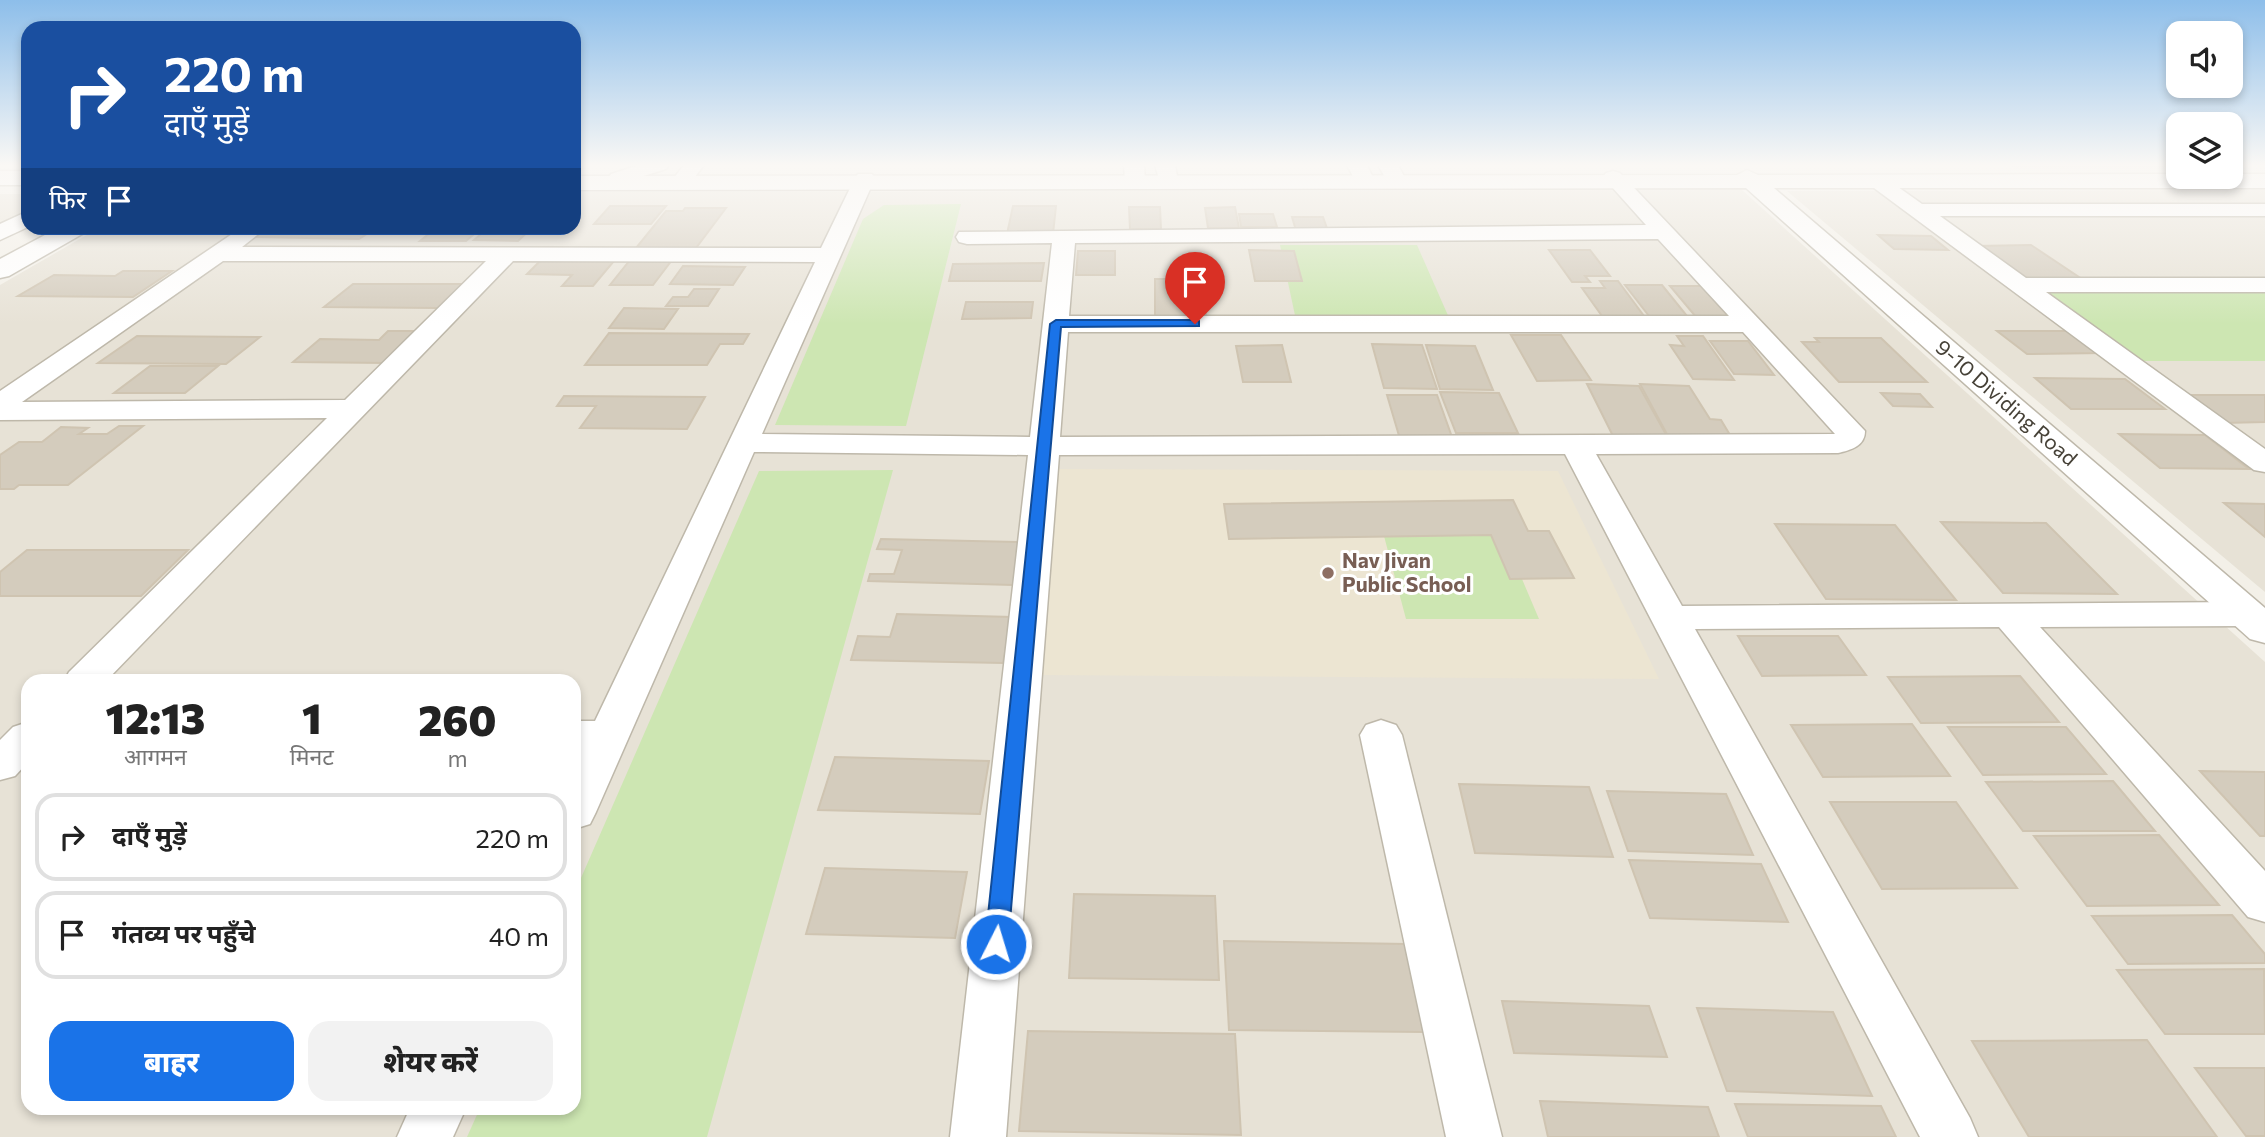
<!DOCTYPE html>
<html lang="hi">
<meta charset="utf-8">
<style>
body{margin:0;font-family:Commissioner,"Noto Sans Devanagari",sans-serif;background:#f2f2f2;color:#222;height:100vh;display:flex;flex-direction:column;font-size:26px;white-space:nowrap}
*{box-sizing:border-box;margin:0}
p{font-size:23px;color:#767676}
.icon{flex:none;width:38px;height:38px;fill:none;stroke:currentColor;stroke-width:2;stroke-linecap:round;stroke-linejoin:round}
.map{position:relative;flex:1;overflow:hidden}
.side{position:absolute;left:21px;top:674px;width:560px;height:441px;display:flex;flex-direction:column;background:#fff;border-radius:21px;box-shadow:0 4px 10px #0003}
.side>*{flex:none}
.guide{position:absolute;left:21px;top:21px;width:560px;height:214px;border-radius:21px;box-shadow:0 4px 10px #0003;background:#1a4fa0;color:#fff;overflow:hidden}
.fabs{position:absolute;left:2166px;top:21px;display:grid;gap:14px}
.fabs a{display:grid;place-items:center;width:77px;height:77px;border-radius:14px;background:#fff;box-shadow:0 4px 10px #0003;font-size:35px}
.pin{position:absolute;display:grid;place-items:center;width:60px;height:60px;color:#fff;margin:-72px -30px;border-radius:50% 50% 50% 0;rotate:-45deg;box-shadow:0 0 7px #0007}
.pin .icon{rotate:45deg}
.me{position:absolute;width:77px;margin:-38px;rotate:5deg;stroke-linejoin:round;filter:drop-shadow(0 0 5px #0008)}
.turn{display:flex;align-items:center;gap:24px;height:147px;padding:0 28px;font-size:32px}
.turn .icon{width:91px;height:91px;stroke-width:2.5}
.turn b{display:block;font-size:49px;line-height:60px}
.then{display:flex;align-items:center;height:66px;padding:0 28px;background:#0003;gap:14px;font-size:26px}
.eta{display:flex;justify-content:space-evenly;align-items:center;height:119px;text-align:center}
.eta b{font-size:42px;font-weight:800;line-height:49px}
.action{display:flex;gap:14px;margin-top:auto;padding:14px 28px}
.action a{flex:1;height:80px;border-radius:21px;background:#1a73e8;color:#fff;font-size:28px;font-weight:800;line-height:80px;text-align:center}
.action a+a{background:#f2f2f2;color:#222}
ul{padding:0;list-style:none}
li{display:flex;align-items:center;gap:21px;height:88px;margin:0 14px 10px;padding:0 14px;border:4px solid #e0e0e0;border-radius:21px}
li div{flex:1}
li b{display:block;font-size:26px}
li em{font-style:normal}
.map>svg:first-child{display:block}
.residential{fill:#e7e2d6;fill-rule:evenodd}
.industrial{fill:#e3dfd9}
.education{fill:#ece5d2}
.green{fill:#cde6b2}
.building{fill:#d4ccbd;stroke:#cfc4b1;stroke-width:2}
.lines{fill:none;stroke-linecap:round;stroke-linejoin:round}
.minor-casing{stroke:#beb8aa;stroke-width:3}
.tertiary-casing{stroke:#beb8aa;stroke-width:3}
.minor{fill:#fff;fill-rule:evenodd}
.tertiary{fill:#fff;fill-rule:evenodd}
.route{fill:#1a73e8;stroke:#114b97;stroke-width:2}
.education-dot{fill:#8d6e63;stroke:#fff;stroke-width:2.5}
.labels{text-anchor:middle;stroke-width:6;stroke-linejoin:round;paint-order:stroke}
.street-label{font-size:21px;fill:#464137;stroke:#fff}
.education-label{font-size:21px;font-weight:bold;fill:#785e54;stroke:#fff;text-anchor:start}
</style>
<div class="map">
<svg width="2265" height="1137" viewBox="0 0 2265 1137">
<rect width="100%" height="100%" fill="#f3f0e8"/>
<g class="residential">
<path d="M1742 190 2265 662V1137H0V285L99 228H574V192ZM28 681H574V1108H28Z"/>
<polygon points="2265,190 2265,592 1787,191"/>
<polygon points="0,194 28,194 28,213 0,228"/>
</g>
<polygon class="industrial" points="2010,165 2179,165 2179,169 2017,169"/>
<polygon class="education" points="1058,469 1558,471 1659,679 1037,675"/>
<g class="green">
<polygon points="961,204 906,426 775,425 863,219 884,205"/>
<polygon points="1280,245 1417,245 1450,320 1296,320"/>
<polygon points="2265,292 2265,361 2142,361 2047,293"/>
<polygon points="893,470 707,1137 467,1137 480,1108 574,1108 574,894 759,471"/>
<polygon points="1491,535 1510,579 1522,579 1539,619 1406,619 1384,536"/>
</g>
<g class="building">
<polygon points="610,206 666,206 651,224 594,224"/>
<polygon points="1013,206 1056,206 1053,234 1007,234"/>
<polygon points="1129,207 1160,207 1161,229 1130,229"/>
<polygon points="1235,207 1239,228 1208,228 1205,208"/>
<polygon points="685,208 726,208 696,248 636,248 666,211 683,211"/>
<polygon points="1239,214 1273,214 1277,227 1241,227"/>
<polygon points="1292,217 1323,217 1329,234 1297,234"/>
<polygon points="269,228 376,228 359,239 254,237"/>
<polygon points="436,228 481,228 466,241 420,241"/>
<polygon points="488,228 532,228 518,241 474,240"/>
<polygon points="1878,235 1931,236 1948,250 1894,249"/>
<polygon points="2031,245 2082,279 2026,280 1978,246"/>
<polygon points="1249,250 1294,251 1302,281 1255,281"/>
<polygon points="1549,250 1590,250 1610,276 1585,276 1590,282 1572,282"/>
<polygon points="1078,251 1115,251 1115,275 1076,275"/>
<polygon points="630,260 672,260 653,285 610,285"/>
<polygon points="540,261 614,261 593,286 562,286 572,275 527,274"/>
<polygon points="1044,263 1041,281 949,281 953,264"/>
<polygon points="683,266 745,267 733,285 670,284"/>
<polygon points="123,271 172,271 133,297 18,296 54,275 115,276"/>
<polygon points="1155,279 1202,279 1206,317 1155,317"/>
<polygon points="1600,281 1618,281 1644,316 1602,316 1582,288 1605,288"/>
<polygon points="353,284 463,284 438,308 324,307"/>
<polygon points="1625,285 1662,285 1687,316 1649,316"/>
<polygon points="1670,286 1706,286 1733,316 1696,317"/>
<polygon points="694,289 719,289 708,306 666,306 673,297 688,297"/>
<polygon points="966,302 1033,302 1031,318 962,319"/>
<polygon points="624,308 678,309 664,329 609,328"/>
<polygon points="388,331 420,331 387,363 293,362 320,339 379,340"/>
<polygon points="1997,331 2069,331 2101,353 2027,354"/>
<polygon points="609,333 749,334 743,344 720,344 707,365 585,365"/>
<polygon points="1511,335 1561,335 1591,380 1537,381"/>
<polygon points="137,336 260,337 226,364 98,363"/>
<polygon points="1677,336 1703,336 1734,380 1693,379 1670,345 1684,346"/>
<polygon points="1815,338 1881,338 1927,382 1839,382 1802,342 1819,342"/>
<polygon points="1710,341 1748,341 1774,375 1734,374"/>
<polygon points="1372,344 1422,345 1437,389 1384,388"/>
<polygon points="1282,345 1291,382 1243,382 1236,346"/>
<polygon points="1426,345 1475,346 1493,390 1440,389"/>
<polygon points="150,366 218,366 185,393 114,393"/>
<polygon points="2035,378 2125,379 2165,409 2071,409"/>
<polygon points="1587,384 1639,386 1668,438 1613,436"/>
<polygon points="1640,384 1689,386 1710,419 1721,420 1733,440 1669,438"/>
<polygon points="1440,392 1499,393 1518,433 1456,433"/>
<polygon points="1881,393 1920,394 1932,407 1893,406"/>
<polygon points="1387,395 1437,395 1453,440 1400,439"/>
<polygon points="2185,395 2265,395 2265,422 2223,423"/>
<polygon points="564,396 705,397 687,429 580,428 596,406 557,406"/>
<polygon points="119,426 143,426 68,485 19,485 14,489 0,489 0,455 19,442 42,442 61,427 88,428 79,434 107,434"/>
<polygon points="2119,434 2205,435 2249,469 2160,468"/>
<polygon points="1513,500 1528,531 1549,531 1574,578 1510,579 1491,535 1229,539 1224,504"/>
<polygon points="2224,503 2265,504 2265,537"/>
<polygon points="1941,522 2046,523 2117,594 2003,593"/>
<polygon points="1775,524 1895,525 1956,600 1826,599"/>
<polygon points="881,539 1021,542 1013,585 868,581 870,574 894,574 902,550 877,549"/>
<polygon points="27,550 188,550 141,596 0,596 0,572"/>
<polygon points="897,614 1012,617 1003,663 851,660 858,636 890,637"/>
<polygon points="1738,636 1838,636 1866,675 1762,676"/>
<polygon points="2020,676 2059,722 1921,723 1888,677"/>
<polygon points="1912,724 1950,776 1823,777 1791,725"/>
<polygon points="1948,727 2066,727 2106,774 1983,775"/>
<polygon points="835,757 989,761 980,814 818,810"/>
<polygon points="2200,771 2265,772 2265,836 2260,836"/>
<polygon points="2113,781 2155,831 2023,831 1986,782"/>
<polygon points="1459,784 1589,787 1613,857 1475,853"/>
<polygon points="1607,791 1726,794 1753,855 1628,851"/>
<polygon points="1830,802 1956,802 2017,888 1882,889"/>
<polygon points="2159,835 2219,905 2087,906 2034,836"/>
<polygon points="1629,860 1761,864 1788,922 1650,918"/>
<polygon points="825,868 967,872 955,938 806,934"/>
<polygon points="1074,894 1215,896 1219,980 1069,978"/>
<polygon points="2232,915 2265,954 2265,963 2128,964 2092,916"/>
<polygon points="1224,941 1407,944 1424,1032 1229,1030"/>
<polygon points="2264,969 2265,1034 2165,1034 2117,970"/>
<polygon points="1502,1001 1649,1006 1667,1057 1514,1053"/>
<polygon points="1697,1008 1833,1012 1872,1096 1727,1091"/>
<polygon points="1028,1031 1235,1034 1241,1135 1019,1131"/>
<polygon points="2147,1040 2217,1137 2029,1137 1972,1041"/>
<polygon points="2195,1068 2265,1068 2265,1136 2246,1136"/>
<polygon points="1540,1101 1708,1107 1719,1137 1548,1137"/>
<polygon points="1735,1104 1881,1106 1896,1137 1748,1137"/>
</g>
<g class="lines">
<defs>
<g id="minor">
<polygon points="639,165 669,165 666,169 618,184 611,182 608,178 611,174"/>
<polygon points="684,165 704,165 687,187 673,187 670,183"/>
<polygon points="1124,165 1144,165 1145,182 1142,186 1128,186 1125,182"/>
<polygon points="1155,165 1175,165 1178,182 1175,186 1161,186"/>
<polygon points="1347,165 1367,165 1375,182 1372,186 1358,186"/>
<polygon points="1378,165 1398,165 1407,182 1404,186 1390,186"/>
<path d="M1613 171 1620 173 1865 431C1865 446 1851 450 1838 453L1596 454 1682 606 2246 602 2259 606 2264 614 2259 622 2246 626 2040 627 2265 871V922L2248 917 1999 627 1695 629 1970 1118 1978 1137H1920L1565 454 1059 455 1006 1137H950L1028 455 754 452 596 812 590 824 574 829V766L581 751H574V721H595L815 262 513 261 106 681H64L69 672 327 418 0 420V391L241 228H266L242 247 821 248 855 178 858 174H872L875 178 762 434 1030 437 1052 243 967 244 959 242 956 237 959 232 1646 225 1603 177 1606 173ZM1658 239 1729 316H1069L1075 243ZM223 261H486L345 400 22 402ZM1068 332H1743L1835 434 1060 437Z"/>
<polygon points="1877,175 1884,177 1922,204 2265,204 2265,216 1940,216 2026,278 2265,278 2265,292 2046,292 2265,449 2265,472 2254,470 1870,185 1867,181 1870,177"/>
<polygon points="28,211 28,227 0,240 0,224"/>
<polygon points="1381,720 1396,725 1402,735 1502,1137 1446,1137 1360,735 1366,725"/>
<polygon points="28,722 28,762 15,776 0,780 0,740 13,727"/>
<polygon points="410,1108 466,1108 453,1137 397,1137"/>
</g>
<g id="tertiary">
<polygon points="1747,170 1758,175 2179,174 2179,177 2231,177 2231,174 2265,174 2265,188 1774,188 2265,608 2265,643 2250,639 1746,188 574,190 574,176 1737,175"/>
<rect x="0" y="171" width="28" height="14"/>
<polygon points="58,228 87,228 84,233 9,276 0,278 0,259"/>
</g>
</defs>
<use href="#minor" class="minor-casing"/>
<use href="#tertiary" class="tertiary-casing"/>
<use href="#minor" class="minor"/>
<use href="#tertiary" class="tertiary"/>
</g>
<linearGradient id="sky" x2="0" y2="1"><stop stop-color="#8dbeea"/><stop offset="0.51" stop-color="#faf8f5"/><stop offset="1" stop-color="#faf8f5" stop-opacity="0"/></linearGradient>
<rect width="2265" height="324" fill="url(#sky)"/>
<polygon class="route" points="1195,320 1199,321 1199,326 1061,327 1008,944 1004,950 996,953 989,950 985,944 1050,324 1056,320"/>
<circle class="education-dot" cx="1328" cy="573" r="7"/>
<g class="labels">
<g class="street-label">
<text transform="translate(2006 403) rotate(41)" y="7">9-10 Dividing Road</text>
</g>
<g class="education-label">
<text x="1342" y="568">Nav Jivan<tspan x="1342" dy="24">Public School</tspan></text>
</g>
</g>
</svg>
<div class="fabs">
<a><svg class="icon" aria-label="sound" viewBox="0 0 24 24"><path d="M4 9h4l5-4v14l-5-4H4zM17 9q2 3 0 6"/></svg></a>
<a><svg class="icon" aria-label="layers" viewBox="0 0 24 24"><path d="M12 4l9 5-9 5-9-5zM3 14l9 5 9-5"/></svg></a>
</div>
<div class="pin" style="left:1195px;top:324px;background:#d93025"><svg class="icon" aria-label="arrive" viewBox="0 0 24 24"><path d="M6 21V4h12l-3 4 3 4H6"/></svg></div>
<svg class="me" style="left:996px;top:944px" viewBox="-20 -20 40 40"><circle r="17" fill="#1a73e8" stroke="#fff" stroke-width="3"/><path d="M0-11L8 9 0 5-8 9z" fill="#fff"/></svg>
<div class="guide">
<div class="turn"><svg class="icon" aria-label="right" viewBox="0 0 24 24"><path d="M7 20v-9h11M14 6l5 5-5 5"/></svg><div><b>220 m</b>दाएँ मुड़ें</div></div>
<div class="then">फिर<svg class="icon" aria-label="arrive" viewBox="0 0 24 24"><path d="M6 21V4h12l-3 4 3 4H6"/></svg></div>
</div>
<section class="side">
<div class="eta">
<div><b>12:13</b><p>आगमन</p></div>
<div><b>1</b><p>मिनट</p></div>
<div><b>260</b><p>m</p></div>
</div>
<ul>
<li><svg class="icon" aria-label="right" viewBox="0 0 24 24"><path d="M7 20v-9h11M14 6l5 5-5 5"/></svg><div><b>दाएँ मुड़ें</b></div><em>220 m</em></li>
<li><svg class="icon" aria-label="arrive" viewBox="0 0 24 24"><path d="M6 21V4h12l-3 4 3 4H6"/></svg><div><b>गंतव्य पर पहुँचे</b></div><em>40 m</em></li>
</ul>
<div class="action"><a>बाहर</a><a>शेयर करें</a></div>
</section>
</div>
